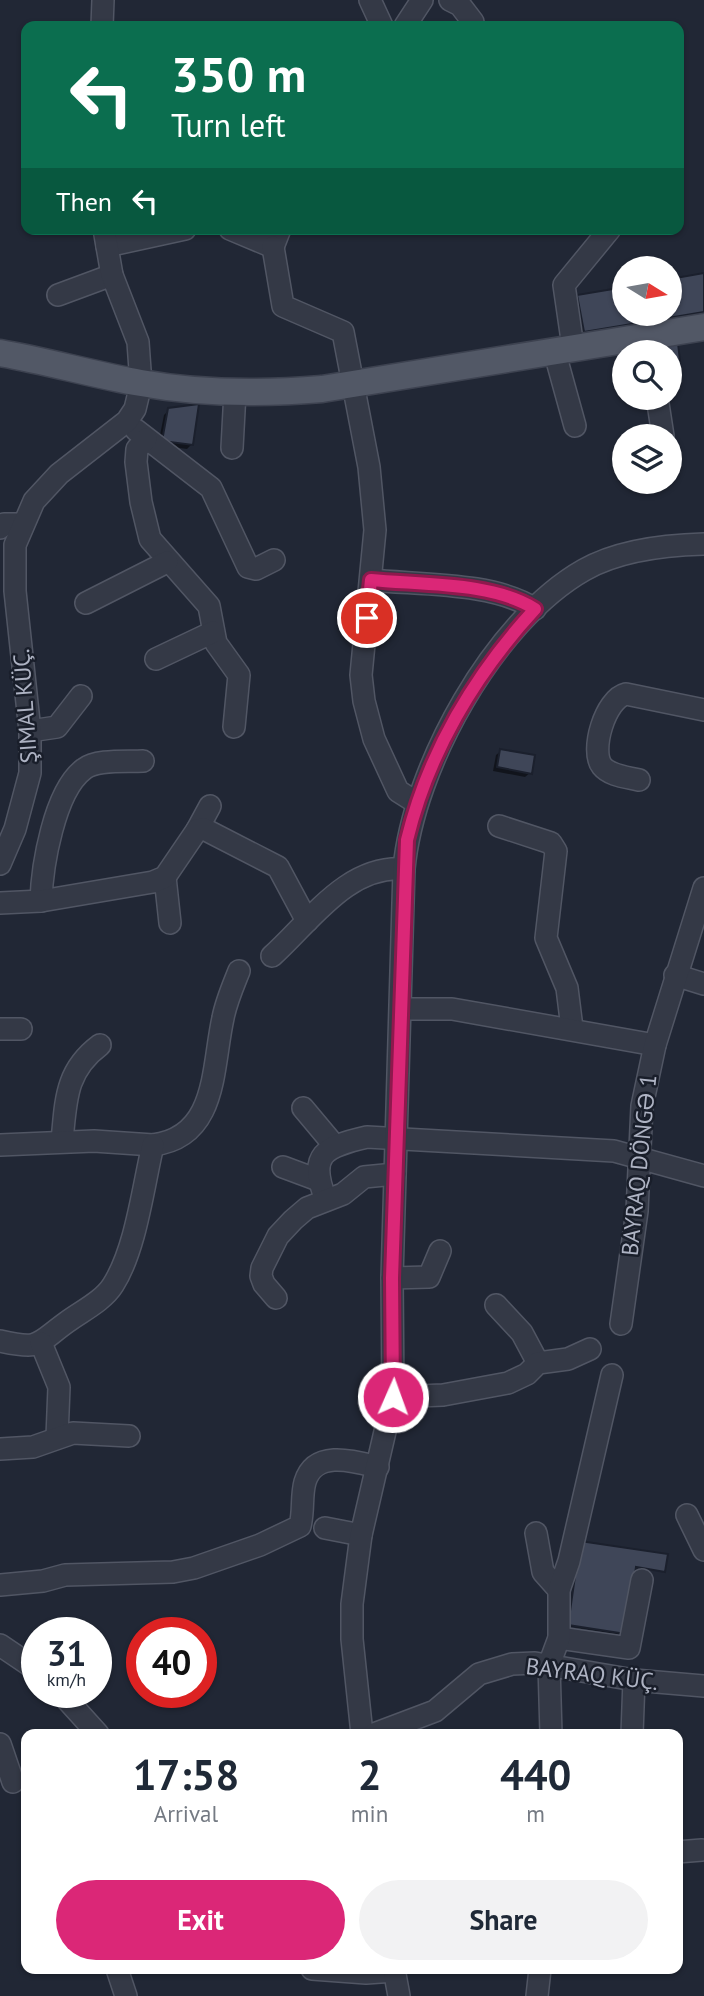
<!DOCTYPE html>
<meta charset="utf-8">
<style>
body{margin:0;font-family:"PT Sans",sans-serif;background:#f2f2f3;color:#1f2937;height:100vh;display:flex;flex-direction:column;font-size:26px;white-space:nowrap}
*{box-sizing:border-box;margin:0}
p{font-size:23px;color:#747a83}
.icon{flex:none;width:38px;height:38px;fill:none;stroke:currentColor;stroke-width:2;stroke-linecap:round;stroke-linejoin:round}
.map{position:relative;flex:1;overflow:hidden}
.drawer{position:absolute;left:21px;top:1729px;width:662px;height:245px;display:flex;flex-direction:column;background:#fff;border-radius:14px;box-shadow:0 2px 5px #0004}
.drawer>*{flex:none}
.guide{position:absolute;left:21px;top:21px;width:663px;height:214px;border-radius:14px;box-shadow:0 2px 5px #0004;background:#0b6e4f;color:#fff;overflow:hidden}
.needle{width:46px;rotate:101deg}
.controls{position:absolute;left:612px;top:256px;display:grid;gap:14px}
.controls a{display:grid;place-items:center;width:70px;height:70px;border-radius:50%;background:#fff;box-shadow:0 2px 5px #0004;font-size:35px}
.speed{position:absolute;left:21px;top:1617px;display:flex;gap:14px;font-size:35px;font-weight:700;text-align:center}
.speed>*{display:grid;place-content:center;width:91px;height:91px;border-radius:50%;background:#fff;box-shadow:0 2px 5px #0004;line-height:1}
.speed small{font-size:18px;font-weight:400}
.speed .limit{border:10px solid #d22;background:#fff;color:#111}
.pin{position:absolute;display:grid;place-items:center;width:60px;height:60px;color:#fff;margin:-30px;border:4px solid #fff;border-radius:50%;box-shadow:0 2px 7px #0007}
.me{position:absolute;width:77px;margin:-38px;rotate:2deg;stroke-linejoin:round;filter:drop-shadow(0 0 5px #0008)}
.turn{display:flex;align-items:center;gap:24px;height:147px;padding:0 35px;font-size:32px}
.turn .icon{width:91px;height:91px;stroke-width:2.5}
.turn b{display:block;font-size:49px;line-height:60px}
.then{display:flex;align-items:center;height:66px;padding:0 35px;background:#0003;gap:14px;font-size:26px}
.eta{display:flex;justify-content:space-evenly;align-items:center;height:119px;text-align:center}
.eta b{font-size:42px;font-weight:700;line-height:49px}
.button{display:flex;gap:14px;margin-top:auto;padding:14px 35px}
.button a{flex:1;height:80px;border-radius:42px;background:#db2777;color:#fff;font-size:28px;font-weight:700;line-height:80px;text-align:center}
.button a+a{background:#f2f2f3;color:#1f2937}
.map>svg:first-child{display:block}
.shadow{fill:#0007}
.building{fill:#3f4658;stroke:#1b202d;stroke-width:2}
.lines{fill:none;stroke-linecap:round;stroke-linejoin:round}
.minor-casing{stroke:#515664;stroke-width:24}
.major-casing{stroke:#3d4250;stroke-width:29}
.minor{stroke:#343946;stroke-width:21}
.major{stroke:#525866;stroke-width:26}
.route-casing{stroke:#8e194d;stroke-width:18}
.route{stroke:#db2777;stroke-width:12}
.labels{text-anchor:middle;stroke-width:5;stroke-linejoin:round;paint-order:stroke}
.street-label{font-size:23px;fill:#aeb3c3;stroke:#191e2a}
</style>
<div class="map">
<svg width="704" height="1996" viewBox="0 0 704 1996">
<rect width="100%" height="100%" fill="#212735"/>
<g class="shadow">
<polygon points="704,275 704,313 582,333 578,296 625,313 670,313"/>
<polygon points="169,410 192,444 187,449 158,445 164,415"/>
<polygon points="501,751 530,773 525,777 493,771 496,755"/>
<polygon points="579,1545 664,1571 634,1568 622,1635 567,1626"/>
</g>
<g class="building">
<polygon points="704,273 704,312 584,332 577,295 625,287 625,313 670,313 670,279"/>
<polygon points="678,343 680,361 670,362 670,352 649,352 649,346"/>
<polygon points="199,404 193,445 162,441 168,408"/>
<polygon points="500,749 535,755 532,774 497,767"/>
<polygon points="580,1541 668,1554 665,1572 636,1567 626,1634 568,1625"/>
</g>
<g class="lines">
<defs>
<g id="minor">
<polyline points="370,0 382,26"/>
<polyline points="450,0 460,5 473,22"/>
<polyline points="102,26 103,0"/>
<polyline points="405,26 422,0"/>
<polyline points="230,229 273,247 280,229"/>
<polyline points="107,246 185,229"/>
<polyline points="273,247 283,306 343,332 369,467 375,530 361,675 364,701 374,739 398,791 417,803"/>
<polyline points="58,295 112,275"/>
<polyline points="573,347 564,285 610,229"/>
<polyline points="554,350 575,426"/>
<polyline points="657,397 663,436"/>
<polyline points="136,430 211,488 248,567 256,569 274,560"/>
<polyline points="146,439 137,449 136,462 141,502 150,539 209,606 216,643 239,675 234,727"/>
<polyline points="232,448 235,392"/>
<polyline points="0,528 4,524 23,524"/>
<path d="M371 580C420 585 494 582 535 609"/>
<polyline points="86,603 167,562"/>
<polyline points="156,659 213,632"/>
<polyline points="30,731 57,727 81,696"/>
<path d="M639 780C627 777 610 776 602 766 590 751 605 699 626 694L704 710"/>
<polyline points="499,826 551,843 556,851 546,938 567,988 572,1028"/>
<polyline points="197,830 210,806"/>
<polyline points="0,864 15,829 30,773 30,731 15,591 15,545 34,501 59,474 127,421 135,409 141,384 138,342 112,275 104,229"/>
<polyline points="165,877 170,923"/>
<path d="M41 901C42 867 54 791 84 769 97 759 126 762 143 761"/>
<polyline points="0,903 41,901 153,882 165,877 197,830 204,829 278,867 307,921"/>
<path d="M272 956C311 921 347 865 404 869"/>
<polyline points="675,975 704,984"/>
<polyline points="401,1009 452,1009 655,1045"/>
<polyline points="0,1029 21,1029"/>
<polyline points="303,1108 334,1145"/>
<path d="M62 1141C66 1101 65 1071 100 1045"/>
<path d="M0 1145 94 1141 153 1145C218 1137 212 1067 223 1018 226 1002 233 986 239 971"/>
<polyline points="283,1167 318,1180"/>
<path d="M326 1200C308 1154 324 1147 367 1137L614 1151 704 1176"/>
<polyline points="392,1278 429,1277 440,1251"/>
<polyline points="276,1298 264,1284 261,1276 262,1268 278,1236 293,1220 307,1208 343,1194 364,1177 395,1174"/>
<polyline points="496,1305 522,1333 538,1363"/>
<polyline points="621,1324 637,1211 642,1106 655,1045 704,888"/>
<path d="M0 1341C41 1350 35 1345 67 1322 82 1311 103 1301 113 1285 136 1249 143 1187 153 1145"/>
<polyline points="41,1343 59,1387 57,1437"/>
<polyline points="393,1397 443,1395 508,1383 527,1374 538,1363 568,1359 590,1349"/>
<polyline points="0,1449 33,1447 73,1433 129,1436"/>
<polyline points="687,1515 704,1550"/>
<polyline points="325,1528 361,1535"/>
<polyline points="536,1533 543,1572 559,1590"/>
<path d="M0 1585 43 1581 65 1575 173 1572 194 1568 260 1545 300 1526C304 1511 301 1496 305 1482 315 1449 354 1461 378 1467"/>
<polyline points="559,1638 629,1648 642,1580"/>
<polyline points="0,1645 37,1670"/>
<polyline points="60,1692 98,1734"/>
<path d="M362 1734 352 1639V1604L361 1535 393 1397 392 1278 404 869C413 768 494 621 584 570 619 550 665 545 704 544"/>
<polyline points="374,1734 435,1711 479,1674 512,1664 535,1663 634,1680 704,1686"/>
<polyline points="551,1734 549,1665 559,1638 559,1590 569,1561 612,1375"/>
<polyline points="632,1734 634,1680"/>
<polyline points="0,1744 13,1782"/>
<polyline points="677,1852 702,1850"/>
<polyline points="117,1969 126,1996"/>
<polyline points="312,1969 366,1973 395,1971"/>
<polyline points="394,1969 399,1996"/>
<polyline points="537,1996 540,1969"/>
</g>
<path id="major" d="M0 353C47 361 94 375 141 383 201 394 261 394 322 389L704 327"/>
</defs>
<use href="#minor" class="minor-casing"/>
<use href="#major" class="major-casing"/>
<use href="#minor" class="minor"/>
<use href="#major" class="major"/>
</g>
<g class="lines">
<defs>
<path id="route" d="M367 618 371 580C421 585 493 582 535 609 475 674 428 753 407 840L392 1278 393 1397"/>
</defs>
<use href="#route" class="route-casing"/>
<use href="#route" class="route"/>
</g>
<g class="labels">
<g class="street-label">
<text transform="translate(25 706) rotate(-94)" y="8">ŞIMAL KÜÇ.</text>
<text transform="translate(639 1165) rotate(-84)" y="8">BAYRAQ DÖNGƏ 1</text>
<text transform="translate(592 1674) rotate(7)" y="8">BAYRAQ KÜÇ.</text>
</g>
</g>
</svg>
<div class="controls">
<a><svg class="needle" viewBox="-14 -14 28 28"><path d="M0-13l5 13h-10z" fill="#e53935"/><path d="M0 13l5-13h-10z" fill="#747a83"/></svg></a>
<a><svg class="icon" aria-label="search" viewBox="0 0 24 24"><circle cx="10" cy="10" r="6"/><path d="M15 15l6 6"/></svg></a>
<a><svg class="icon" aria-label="layers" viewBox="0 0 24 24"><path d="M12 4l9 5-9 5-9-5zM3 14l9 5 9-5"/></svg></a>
</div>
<div class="speed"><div>31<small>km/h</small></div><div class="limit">40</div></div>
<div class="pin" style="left:367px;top:618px;background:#d93025"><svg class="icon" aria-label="arrive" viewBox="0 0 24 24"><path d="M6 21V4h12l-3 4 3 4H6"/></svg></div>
<svg class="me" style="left:393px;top:1397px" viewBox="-20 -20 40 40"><circle r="17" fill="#db2777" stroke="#fff" stroke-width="3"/><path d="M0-11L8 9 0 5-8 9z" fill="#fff"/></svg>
<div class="guide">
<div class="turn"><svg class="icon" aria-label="left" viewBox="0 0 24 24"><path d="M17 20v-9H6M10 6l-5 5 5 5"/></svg><div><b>350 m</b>Turn left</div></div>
<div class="then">Then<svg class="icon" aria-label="left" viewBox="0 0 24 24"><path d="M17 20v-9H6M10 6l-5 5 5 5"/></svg></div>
</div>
<section class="drawer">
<div class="eta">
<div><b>17:58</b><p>Arrival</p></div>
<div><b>2</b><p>min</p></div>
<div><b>440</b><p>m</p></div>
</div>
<div class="button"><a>Exit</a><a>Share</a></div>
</section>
</div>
